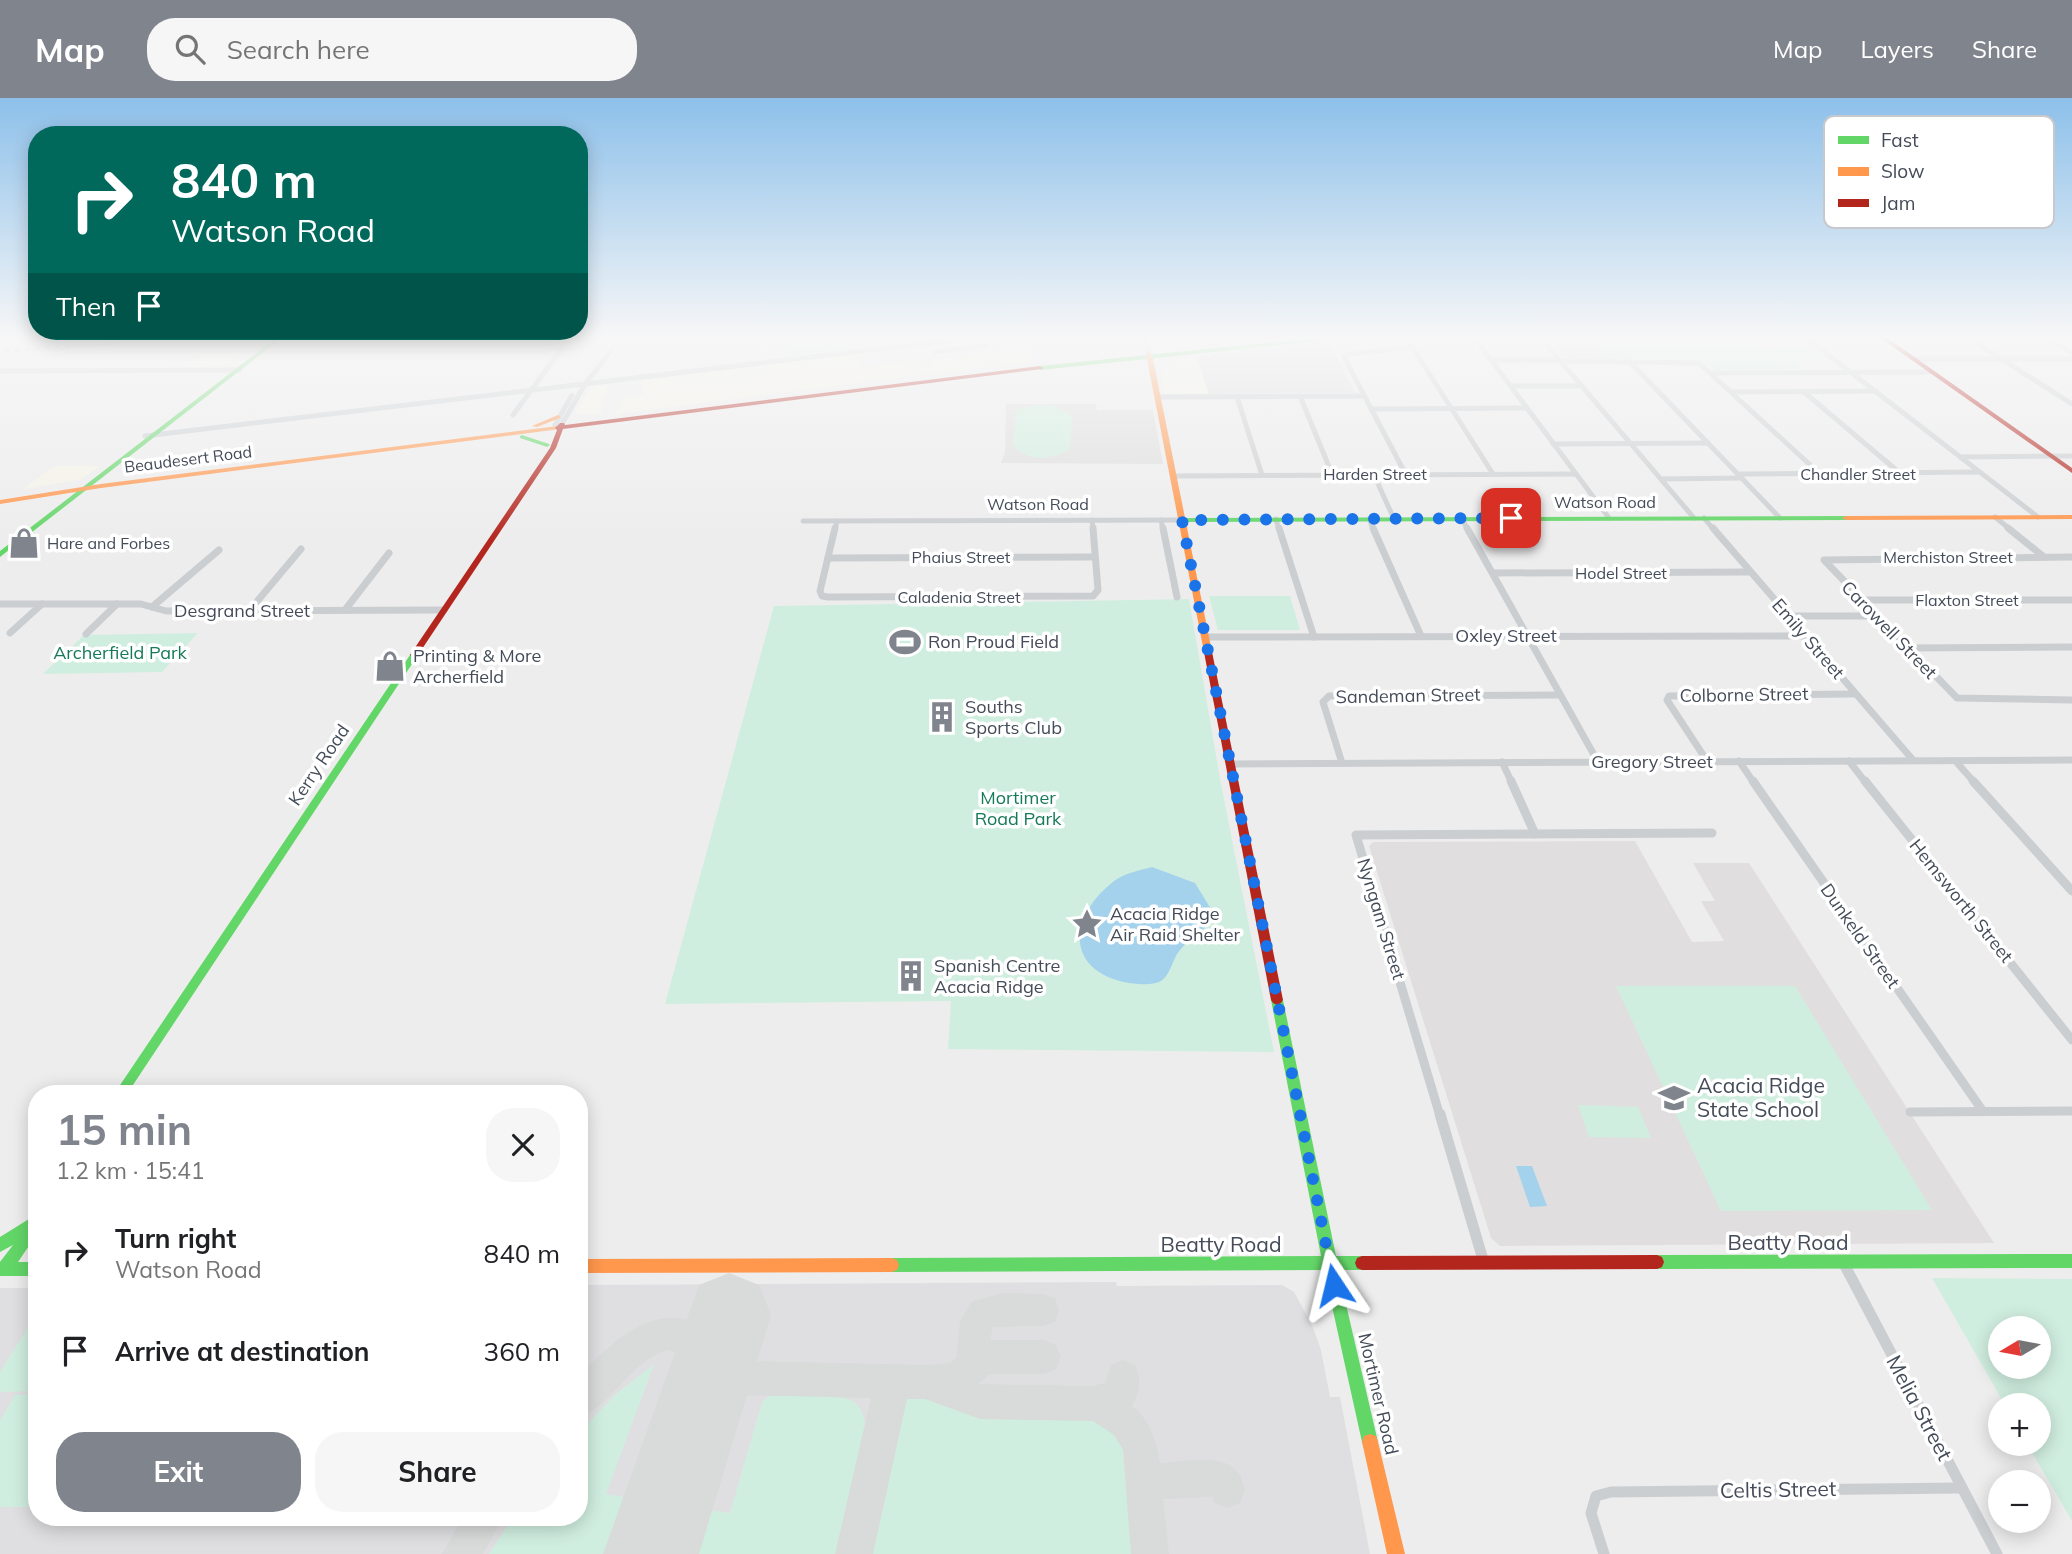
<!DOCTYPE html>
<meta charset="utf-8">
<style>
body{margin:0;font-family:Mulish,sans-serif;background:#f6f6f6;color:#202124;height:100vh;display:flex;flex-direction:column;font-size:26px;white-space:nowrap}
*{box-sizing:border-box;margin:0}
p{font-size:23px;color:#757577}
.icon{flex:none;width:38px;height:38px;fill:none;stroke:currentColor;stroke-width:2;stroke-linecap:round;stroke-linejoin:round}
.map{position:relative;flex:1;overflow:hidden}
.panel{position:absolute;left:28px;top:987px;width:560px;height:441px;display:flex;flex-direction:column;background:#fff;border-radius:28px;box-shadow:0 4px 18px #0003}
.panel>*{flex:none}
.top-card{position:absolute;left:28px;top:28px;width:560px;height:214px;border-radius:28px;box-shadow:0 4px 18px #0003;background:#00695c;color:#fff;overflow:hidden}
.needle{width:46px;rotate:260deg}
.buttons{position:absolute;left:1988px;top:1218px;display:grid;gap:14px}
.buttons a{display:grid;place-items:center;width:63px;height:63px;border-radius:50%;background:#fff;box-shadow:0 4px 18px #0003;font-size:35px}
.pin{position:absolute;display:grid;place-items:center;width:60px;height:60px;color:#fff;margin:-30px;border-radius:14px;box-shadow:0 4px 10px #0006}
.me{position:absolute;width:77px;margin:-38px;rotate:350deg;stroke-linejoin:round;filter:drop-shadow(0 0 5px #0008)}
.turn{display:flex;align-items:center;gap:24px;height:147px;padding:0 28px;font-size:32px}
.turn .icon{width:91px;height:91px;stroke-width:2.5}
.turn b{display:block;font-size:49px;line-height:60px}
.then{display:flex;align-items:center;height:66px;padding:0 28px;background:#0003;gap:14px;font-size:26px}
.round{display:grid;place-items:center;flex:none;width:74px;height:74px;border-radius:28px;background:#f6f6f6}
.headline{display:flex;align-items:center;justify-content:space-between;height:119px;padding:0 28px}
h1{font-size:42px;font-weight:700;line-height:52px;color:#80848d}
.primary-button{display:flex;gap:14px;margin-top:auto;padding:14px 28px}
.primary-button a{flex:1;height:80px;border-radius:28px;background:#80848d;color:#fff;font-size:28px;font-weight:700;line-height:80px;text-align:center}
.primary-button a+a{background:#f6f6f6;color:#202124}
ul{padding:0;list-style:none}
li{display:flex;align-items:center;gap:21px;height:98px;padding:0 28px}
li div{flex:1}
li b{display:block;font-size:26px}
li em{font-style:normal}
header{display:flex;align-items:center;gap:42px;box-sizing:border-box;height:98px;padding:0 35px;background:#80848d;color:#fff}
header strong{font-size:33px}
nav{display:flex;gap:38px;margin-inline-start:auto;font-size:24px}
.search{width:490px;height:63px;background:#f6f6f6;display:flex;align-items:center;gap:18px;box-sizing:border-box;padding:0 24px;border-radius:28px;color:#757577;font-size:26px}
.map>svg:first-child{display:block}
.commercial{fill:#f5f3e8}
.education{fill:#e0dedf}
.airport{fill:#dfdfe2}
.green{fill:#d0eee0;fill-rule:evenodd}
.water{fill:#a4d2ec}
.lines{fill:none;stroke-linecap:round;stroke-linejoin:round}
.taxiway{fill:#d9dada;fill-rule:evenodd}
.runway{fill:#d9dada;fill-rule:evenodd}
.street-far3{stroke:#cbced1;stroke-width:5}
.street-far2{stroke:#cbced1;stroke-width:7}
.street-far1{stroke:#cbced1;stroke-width:9}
.street{stroke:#cbced1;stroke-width:11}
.fast{fill:#63d668;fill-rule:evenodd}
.slow{fill:#ff974d;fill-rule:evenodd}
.jam{fill:#b3261e;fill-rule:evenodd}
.rail-casing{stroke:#c4c6c8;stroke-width:3.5}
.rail{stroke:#fff;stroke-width:2;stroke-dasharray:5;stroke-linecap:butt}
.route{stroke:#1a73e8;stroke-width:12;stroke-dasharray:0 21.6}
.labels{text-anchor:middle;stroke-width:7;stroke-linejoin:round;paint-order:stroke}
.far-street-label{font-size:16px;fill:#444c59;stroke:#fff}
.far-poi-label{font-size:16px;fill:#444c59;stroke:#fff;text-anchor:start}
.street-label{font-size:18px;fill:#444c59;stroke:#fff}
.poi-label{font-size:18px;fill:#444c59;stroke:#fff;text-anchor:start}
.park-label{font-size:18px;fill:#167a58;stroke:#fff}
.near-poi-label{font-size:21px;fill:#444c59;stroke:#fff;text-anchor:start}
.near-street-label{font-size:21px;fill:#444c59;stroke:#fff}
.key{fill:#fff;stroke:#c7c9cd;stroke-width:2}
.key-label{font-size:19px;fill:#444c59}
</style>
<header>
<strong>Map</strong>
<div class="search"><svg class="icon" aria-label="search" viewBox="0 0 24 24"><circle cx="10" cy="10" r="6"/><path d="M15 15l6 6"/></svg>Search here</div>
<nav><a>Map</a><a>Layers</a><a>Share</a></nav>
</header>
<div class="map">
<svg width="2072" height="1456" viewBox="0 0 2072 1456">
<rect width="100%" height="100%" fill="#eeeded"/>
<g class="commercial">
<polygon points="1152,239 1203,239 1205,246 1163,251 1155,248"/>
<polygon points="1029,251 1030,264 929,277 931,262"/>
<polygon points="861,255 858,269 928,262 927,276 615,316 625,299 644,296 641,282"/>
<polygon points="204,256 243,256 225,268 186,269"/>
<polygon points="1196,258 1209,296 1165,295 1161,274 1174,261"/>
<polygon points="607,286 607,298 601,299 602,317 577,316 576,312 593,288"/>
<polygon points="54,368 101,368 80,382 23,391"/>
</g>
<g class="education">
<polygon points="1329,243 1355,295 1209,296 1196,258"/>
<polygon points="1553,246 1596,246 1610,260 1565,260"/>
<polygon points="1006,306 1096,306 1097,312 1153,312 1163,366 1001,365 1005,354"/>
<polygon points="1635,743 1692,844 1724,843 1701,803 1715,803 1693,765 1749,765 1994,1145 1500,1148 1491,1140 1369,748 1373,744"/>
</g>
<polygon class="airport" points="1116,1184 1117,1188 1282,1187 1294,1194 1312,1227 1321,1252 1330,1299 1340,1299 1370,1456 0,1456 0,1190 37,1190 37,1419 579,1419 579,1187"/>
<g class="green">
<polygon points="793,239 864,239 861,249 786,258"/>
<polygon points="1590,239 1743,239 1758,251 1814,251 1825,260 1791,260 1804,271 1715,272 1707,266 1709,263 1697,260 1610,260"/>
<path d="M1036 307 1056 308 1072 318 1070 350C1054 363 1027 364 1013 347L1016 312Z"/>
<polygon points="1209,498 1290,498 1300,532 1218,532"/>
<polygon points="1189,501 1221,686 1274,954 948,951 951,903 665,906 774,508"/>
<polygon points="198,535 162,574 43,576 84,537"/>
<polygon points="1616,888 1795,888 1932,1112 1721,1113"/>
<polygon points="1578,1007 1638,1009 1651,1040 1589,1039"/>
<path d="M1932 1180 2072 1181V1423L2027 1346H2039V1307H2005ZM2039 1230V1269H2000V1230Z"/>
<polygon points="37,1215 37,1293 0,1294 0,1274"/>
<polygon points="654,1266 606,1396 636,1401 616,1456 489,1456 513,1419 579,1419 579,1335 615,1297"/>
<polygon points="37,1296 37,1409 0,1409 0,1323 15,1297"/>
<path d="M925 1297C949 1301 968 1312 992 1314 1024 1316 1057 1308 1088 1313 1147 1322 1137 1412 1140 1456H865L896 1302Z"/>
<path d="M769 1298C793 1299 827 1293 850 1302 887 1318 851 1425 844 1456H685L699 1411 730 1415 762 1304Z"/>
</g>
<g class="water">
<path d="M1152 769 1195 785 1211 811 1208 827C1197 838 1186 843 1177 856 1172 865 1169 878 1161 883 1152 888 1138 886 1129 885 1062 873 1069 815 1117 781 1126 775 1141 772 1152 769Z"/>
<polygon points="1516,1068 1532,1068 1547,1108 1530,1109"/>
</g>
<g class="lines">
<g class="taxiway">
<path d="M1003 1195 1043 1196 1055 1200 1059 1212 1055 1224 1043 1228 993 1229 990 1242H1044L1056 1247 1061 1259 1056 1271 1044 1276H990L978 1286 1092 1288 1105 1285 1111 1267 1123 1262 1135 1267C1142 1283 1140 1293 1132 1308 1149 1320 1157 1344 1160 1365 1180 1364 1220 1355 1236 1372 1241 1376 1243 1386 1245 1392L1240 1405 1227 1410 1214 1405 1212 1399 1163 1401 1169 1456H1131L1123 1352 1114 1337 1093 1323 980 1321 925 1301H907L873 1456H835L871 1300 735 1297 722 1293 679 1426 673 1439 660 1445 647 1439 641 1426 686 1291 679 1261 681 1255 667 1252C629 1264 614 1306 579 1320V1278C608 1248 649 1206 694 1224L716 1213C744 1216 759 1236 748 1263L927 1267 950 1265 956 1259 960 1224 971 1204Z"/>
<polygon points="463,1419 503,1419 483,1456 442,1456"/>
</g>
<polygon class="runway" points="729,1175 759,1187 771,1217 699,1456 603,1456 699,1187"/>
<g class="street-far3">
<polyline points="1145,239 1149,256"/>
<polyline points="1406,239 1493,376"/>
<polyline points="1474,239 1609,420"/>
<polyline points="1540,239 1694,420"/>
<polyline points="1805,239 2038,419"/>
<polyline points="1967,239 2072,306"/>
<polyline points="2045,239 2072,255"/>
<polyline points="935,254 987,247"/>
<polyline points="1914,261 2072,261"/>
<polyline points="1491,262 1559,262"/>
<polyline points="1560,263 1699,265 1820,376"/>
<polyline points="1629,263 1780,420"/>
<polyline points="0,273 240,272"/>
<polyline points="1712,275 1932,274"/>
<polyline points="1511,288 1581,288"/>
<polyline points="1732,294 1876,293"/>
<polyline points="1804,294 1901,376"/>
<polyline points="1300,298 1332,376"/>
<polyline points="1158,299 1365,298"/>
<polyline points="1237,299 1262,377"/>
<polyline points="1372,311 1527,310"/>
<polyline points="513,317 570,239"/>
<polyline points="562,326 585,286 611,253"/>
<polyline points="555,327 572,297"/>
<polyline points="145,338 980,239"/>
<polyline points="1553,346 1708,345"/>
<polyline points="1960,359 2072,358"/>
<polyline points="1738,376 1979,374"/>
<polyline points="1374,377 1394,421"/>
<polyline points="1406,377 1344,259 1349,256 1413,249"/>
<polyline points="1173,378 1576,376"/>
<polyline points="1661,381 1742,380"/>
<polyline points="1995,419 2011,432"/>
<polyline points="1704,420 1714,432"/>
<polyline points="1276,421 1279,432"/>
<polyline points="1369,421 1374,432"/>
<polyline points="1462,421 1468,432"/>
<polyline points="1092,422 1093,432"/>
<polyline points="1161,422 1163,432"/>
<polyline points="803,423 1182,422"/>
<polyline points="835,432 837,423"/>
</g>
<g class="street-far2">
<polyline points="835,430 820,493 822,498 828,499 1093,498 1098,492 1093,430"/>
<polyline points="1163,430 1177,499"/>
<polyline points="1279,430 1314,539"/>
<polyline points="1373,430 1421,538"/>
<polyline points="1467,430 1598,664"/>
<polyline points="1713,430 1913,662"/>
<polyline points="2008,430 2044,459"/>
<polyline points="2072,459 1824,462 1957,600 2072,602"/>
<polyline points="828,460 1095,459"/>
<polyline points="1493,475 1750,474"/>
<polyline points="1861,502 2072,502"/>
<polyline points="0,506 141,506 166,513 444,512"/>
<polyline points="152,509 219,452"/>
<polyline points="345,512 389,455"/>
<polyline points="249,513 301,451"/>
<polyline points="1789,518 1876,518"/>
<polyline points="10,535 42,506"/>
<polyline points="86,536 117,506"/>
<polyline points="1206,539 1805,538"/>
<polyline points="1907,550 2072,549"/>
<polyline points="1707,663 1667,602 1669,598 1855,596"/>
<polyline points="1739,663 1754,685"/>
<polyline points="1849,663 1866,685"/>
<polyline points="1502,664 1512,685"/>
<polyline points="1342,665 1323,604 1329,598 1559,597"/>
<polyline points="1232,666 2072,662"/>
<polyline points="1958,666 1975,685"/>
</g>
<g class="street-far1">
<polyline points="1511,683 1535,736"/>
<polyline points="1753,683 1982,1012"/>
<polyline points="1865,683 2072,942"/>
<polyline points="1973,683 2072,793"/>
<polyline points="1910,1014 2072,1013"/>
<polyline points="1440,1018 1356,737 1712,735"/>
</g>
<g class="street">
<polyline points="1440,1016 1484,1165"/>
<polyline points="1843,1164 1997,1456"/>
<polyline points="1604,1456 1591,1415 1596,1398 1611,1394 1961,1390"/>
</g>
<g class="fast">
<polygon points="277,239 283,239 0,459 0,453"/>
<polygon points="1324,239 1342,239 1339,241 1040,272 1037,270 1040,268"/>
<polygon points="522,337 549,346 550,347 547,349 520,340 520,338"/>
<polygon points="1846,418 1850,420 1849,422 1182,424 1178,422 1182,420"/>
<polygon points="414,554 418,557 127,996 114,996 410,557"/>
<polygon points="1277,897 1281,899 1283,902 1336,1158 1362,1158 1367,1160 1369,1165 1367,1170 1362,1172 1338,1172 1378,1344 1376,1350 1370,1352 1364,1350 1362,1344 1324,1172 892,1174 887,1172 885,1167 887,1162 892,1160 1321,1158 1271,902 1273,899"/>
<polygon points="37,1116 37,1136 18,1164 37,1164 37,1178 0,1178 0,1164 13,1147 0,1154 0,1139"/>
<polygon points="2072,1156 2072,1170 1657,1171 1652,1169 1650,1164 1652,1159 1657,1157"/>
</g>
<g class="slow">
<polygon points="1149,254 1152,256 1211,549 1207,552 1203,549 1146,256"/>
<polygon points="558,317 560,318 560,320 537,329 532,328"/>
<polygon points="558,328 560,329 560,331 101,390 0,406 0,402 101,386"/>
<polygon points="2072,417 2072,421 1846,422 1842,420 1846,418"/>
<polygon points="892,1160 897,1162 899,1167 897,1172 892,1174 579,1175 579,1161"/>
<polygon points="1370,1336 1376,1338 1378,1344 1405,1456 1387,1456 1362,1344 1364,1338"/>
</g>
<g class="jam">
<polygon points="1879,239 1886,239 2072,370 2072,375"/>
<polygon points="1040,268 1043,270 1042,271 563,331 556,350 418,557 414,560 410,557 550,350 557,332 555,330 560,325 564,325 565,327"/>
<polygon points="1207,546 1211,549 1283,902 1281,905 1277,907 1273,905 1271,902 1203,549"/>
<polygon points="1657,1157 1662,1159 1664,1164 1662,1169 1657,1171 1362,1172 1357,1170 1355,1165 1357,1160 1362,1158"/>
</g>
<defs>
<polyline id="rail" points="0,253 186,239"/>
</defs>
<use href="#rail" class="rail-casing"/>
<use href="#rail" class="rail"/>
</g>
<linearGradient id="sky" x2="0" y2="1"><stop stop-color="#8dc0ea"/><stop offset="0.54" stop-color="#f7f7f7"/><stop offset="1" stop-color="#f7f7f7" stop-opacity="0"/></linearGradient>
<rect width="2072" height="443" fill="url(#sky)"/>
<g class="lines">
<polyline class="route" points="1334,1187 1182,422 1511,420"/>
</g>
<defs>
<symbol id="shop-bare" viewBox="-9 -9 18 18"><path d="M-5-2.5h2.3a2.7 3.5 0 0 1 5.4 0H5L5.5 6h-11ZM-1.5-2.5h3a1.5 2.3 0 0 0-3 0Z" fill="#80848d" stroke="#fff" stroke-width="2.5" paint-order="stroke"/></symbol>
<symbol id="stadium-bare" viewBox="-9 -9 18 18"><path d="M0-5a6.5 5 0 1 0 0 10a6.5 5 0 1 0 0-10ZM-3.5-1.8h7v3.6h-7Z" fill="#80848d" stroke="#fff" stroke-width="2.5" paint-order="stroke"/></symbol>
<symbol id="building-bare" viewBox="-9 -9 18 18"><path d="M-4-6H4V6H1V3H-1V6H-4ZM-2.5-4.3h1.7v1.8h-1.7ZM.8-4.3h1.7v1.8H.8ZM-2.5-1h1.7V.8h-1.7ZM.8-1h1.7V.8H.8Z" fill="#80848d" stroke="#fff" stroke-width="2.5" paint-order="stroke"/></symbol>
<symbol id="sight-bare" viewBox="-9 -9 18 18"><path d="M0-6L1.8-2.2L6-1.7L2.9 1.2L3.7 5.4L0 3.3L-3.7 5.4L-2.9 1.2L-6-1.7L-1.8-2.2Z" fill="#80848d" stroke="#fff" stroke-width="2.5" paint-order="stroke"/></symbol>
<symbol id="school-bare" viewBox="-9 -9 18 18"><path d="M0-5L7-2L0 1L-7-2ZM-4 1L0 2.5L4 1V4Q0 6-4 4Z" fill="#80848d" stroke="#fff" stroke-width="2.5" paint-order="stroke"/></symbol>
</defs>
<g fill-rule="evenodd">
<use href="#shop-bare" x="2" y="423" width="44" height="44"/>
<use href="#stadium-bare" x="883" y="522" width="44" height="44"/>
<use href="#shop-bare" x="368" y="546" width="44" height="44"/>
<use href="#building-bare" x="920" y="597" width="44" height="44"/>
<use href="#sight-bare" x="1065" y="804" width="44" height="44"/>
<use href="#building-bare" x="889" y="856" width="44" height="44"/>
<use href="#school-bare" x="1652" y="978" width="44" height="44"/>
</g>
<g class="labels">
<g class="far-street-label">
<text transform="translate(188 361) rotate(-7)" y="6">Beaudesert Road</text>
<text x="1375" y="382">Harden Street</text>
<text x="1858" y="382">Chandler Street</text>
<text x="1605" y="410">Watson Road</text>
<text x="1038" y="412">Watson Road</text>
<text x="961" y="465">Phaius Street</text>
<text x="1948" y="465">Merchiston Street</text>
<text x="1621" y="481">Hodel Street</text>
<text x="959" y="505">Caladenia Street</text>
<text x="1967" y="508">Flaxton Street</text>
</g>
<g class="far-poi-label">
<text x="47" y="451">Hare and Forbes</text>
</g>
<g class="street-label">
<text x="242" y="519">Desgrand Street</text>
<text transform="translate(1889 532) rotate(46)" y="6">Carowell Street</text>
<text x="1506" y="544">Oxley Street</text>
<text transform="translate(1808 541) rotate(49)" y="6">Emily Street</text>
<text transform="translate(1744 597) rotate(-1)" y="6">Colborne Street</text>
<text transform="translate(1408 598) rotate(-1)" y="6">Sandeman Street</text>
<text x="1652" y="670">Gregory Street</text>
<text transform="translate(319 667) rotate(-56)" y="6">Kerry Road</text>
<text transform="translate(1961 803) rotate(51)" y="6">Hemsworth Street</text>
<text transform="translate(1381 821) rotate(73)" y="6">Nyngam Street</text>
<text transform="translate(1860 838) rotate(55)" y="6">Dunkeld Street</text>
<text transform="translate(1378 1296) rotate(77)" y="6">Mortimer Road</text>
</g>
<g class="poi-label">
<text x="928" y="550">Ron Proud Field</text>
<text x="413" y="564">Printing &amp; More<tspan x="413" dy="21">Archerfield</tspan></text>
<text x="965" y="615">Souths<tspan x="965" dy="21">Sports Club</tspan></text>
<text x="1110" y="822">Acacia Ridge<tspan x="1110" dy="21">Air Raid Shelter</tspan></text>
<text x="934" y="874">Spanish Centre<tspan x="934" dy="21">Acacia Ridge</tspan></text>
</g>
<g class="park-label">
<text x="120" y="561">Archerfield Park</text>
<text x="1018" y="706">Mortimer<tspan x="1018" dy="21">Road Park</tspan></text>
</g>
<g class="near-poi-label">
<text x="1697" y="995">Acacia Ridge<tspan x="1697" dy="24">State School</tspan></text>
</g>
<g class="near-street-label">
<text x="1788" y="1152">Beatty Road</text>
<text x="1221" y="1154">Beatty Road</text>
<text transform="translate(1919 1310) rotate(62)" y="7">Melia Street</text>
<text transform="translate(1778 1392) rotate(-1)" y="7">Celtis Street</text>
</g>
</g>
<rect x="1824" y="18" width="230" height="112" rx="10" class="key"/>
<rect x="1838" y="38" width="31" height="8" fill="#63d668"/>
<rect x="1838" y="69" width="31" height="9" fill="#ff974d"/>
<rect x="1838" y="101" width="31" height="8" fill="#b3261e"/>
<g class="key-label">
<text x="1881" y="49">Fast</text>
<text x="1881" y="80">Slow</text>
<text x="1881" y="112">Jam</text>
</g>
</svg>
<div class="buttons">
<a><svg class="needle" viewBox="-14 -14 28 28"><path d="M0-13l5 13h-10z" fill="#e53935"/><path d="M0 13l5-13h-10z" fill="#757577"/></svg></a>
<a>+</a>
<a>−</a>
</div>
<div class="pin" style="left:1511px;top:420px;background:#d93025"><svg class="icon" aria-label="arrive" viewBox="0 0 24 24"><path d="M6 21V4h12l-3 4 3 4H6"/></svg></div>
<svg class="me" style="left:1334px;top:1187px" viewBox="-20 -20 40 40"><path d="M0-17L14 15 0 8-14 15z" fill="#1a73e8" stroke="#fff" stroke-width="4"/></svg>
<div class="top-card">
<div class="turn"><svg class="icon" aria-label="right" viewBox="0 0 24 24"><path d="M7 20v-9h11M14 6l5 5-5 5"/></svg><div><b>840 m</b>Watson Road</div></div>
<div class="then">Then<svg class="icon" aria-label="arrive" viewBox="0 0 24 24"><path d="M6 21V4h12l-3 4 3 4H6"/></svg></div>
</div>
<section class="panel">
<div class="headline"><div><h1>15 min</h1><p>1.2 km · 15:41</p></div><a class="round"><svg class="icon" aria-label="close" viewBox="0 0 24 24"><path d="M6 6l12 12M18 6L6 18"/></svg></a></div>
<ul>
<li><svg class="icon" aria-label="right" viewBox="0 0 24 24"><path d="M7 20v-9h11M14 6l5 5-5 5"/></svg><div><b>Turn right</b><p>Watson Road</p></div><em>840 m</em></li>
<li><svg class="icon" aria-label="arrive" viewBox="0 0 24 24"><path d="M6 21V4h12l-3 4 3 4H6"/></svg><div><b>Arrive at destination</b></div><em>360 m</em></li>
</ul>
<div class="primary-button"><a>Exit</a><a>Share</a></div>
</section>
</div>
